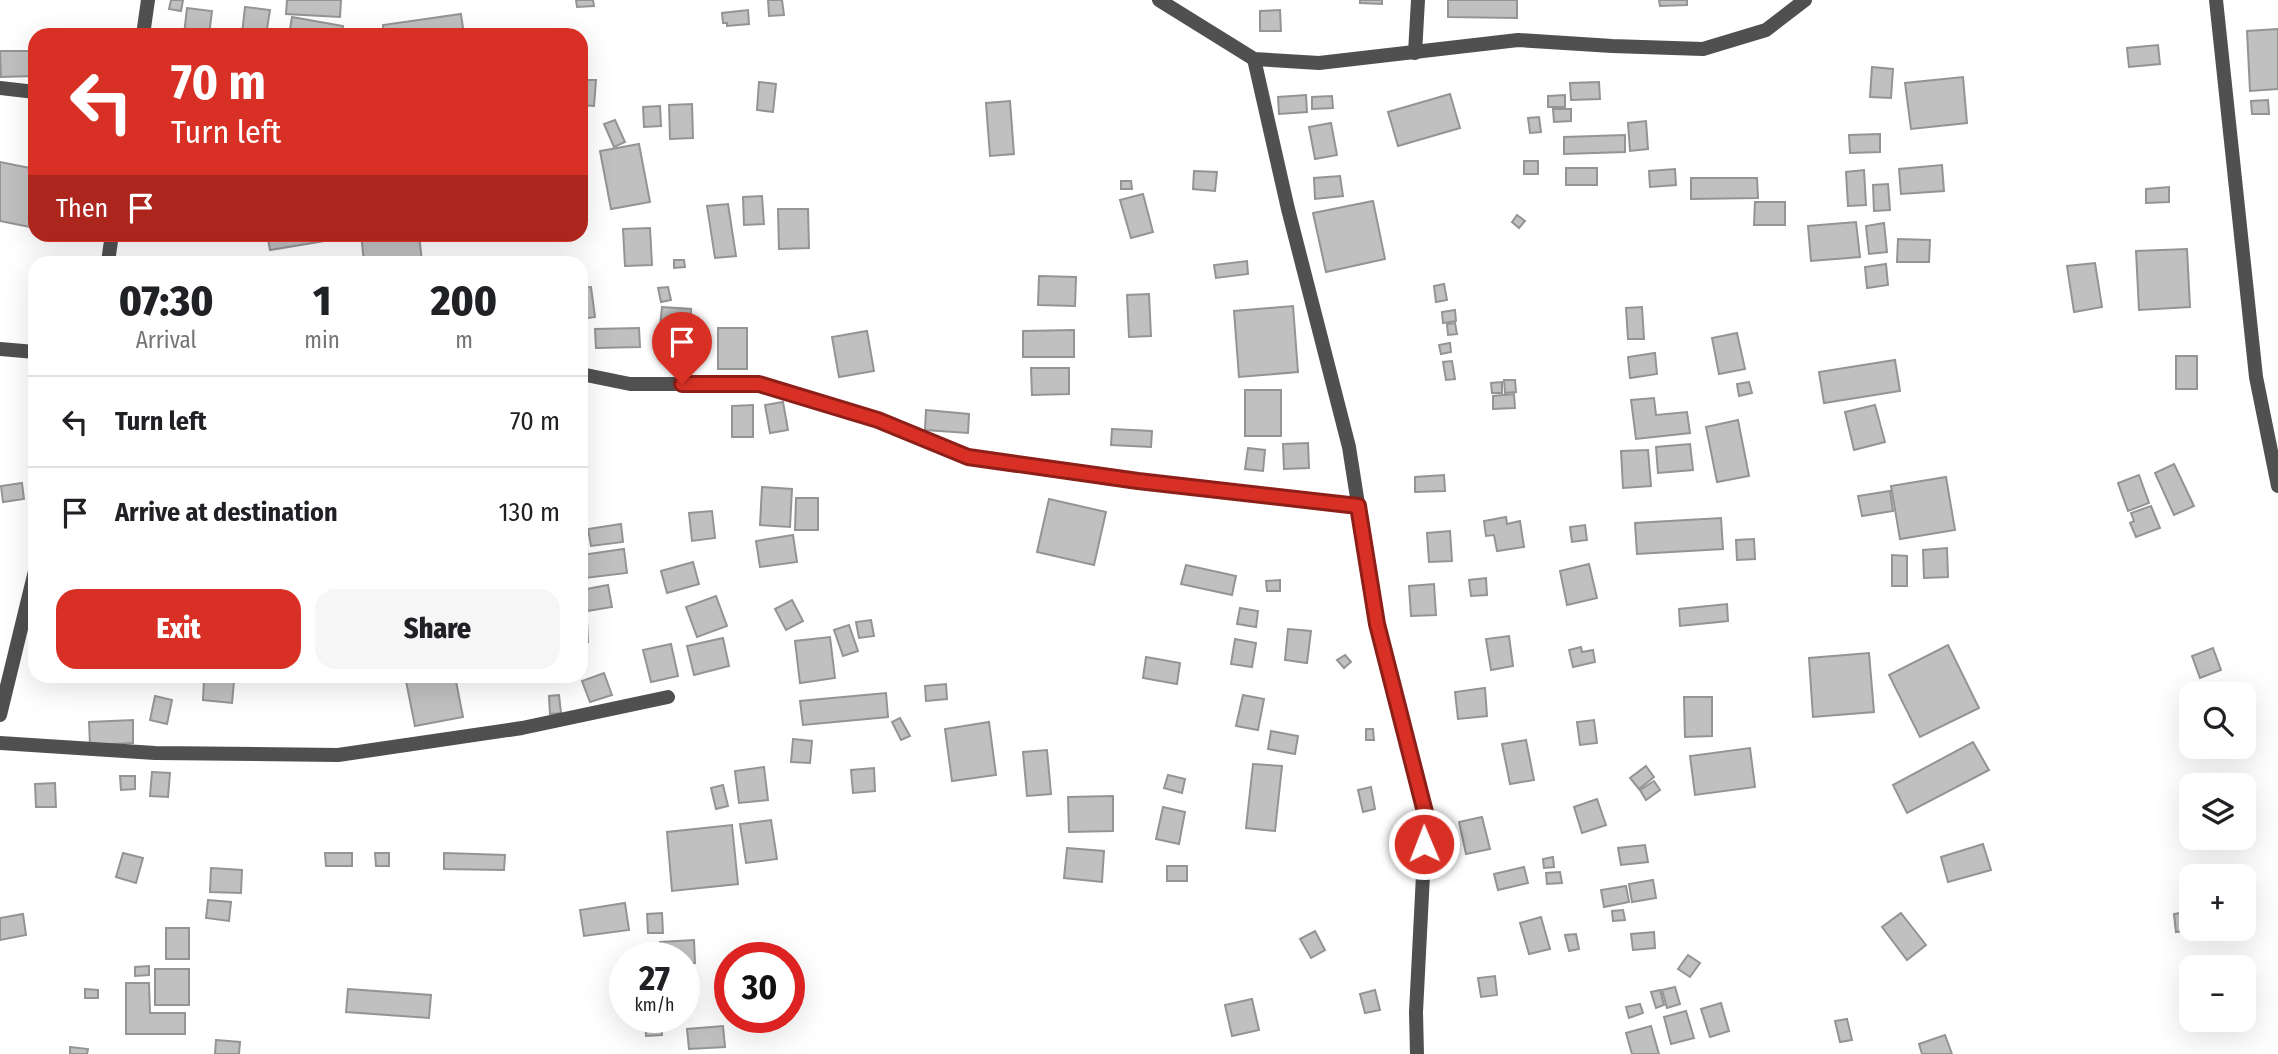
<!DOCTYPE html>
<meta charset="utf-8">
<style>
body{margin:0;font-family:"Fira Sans Condensed",sans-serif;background:#f6f6f6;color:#202124;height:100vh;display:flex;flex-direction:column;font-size:26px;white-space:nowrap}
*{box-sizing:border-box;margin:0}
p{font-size:23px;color:#757577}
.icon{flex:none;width:38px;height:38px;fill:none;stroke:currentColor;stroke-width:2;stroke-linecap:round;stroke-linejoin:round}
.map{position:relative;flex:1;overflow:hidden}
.sheet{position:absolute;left:28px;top:256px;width:560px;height:427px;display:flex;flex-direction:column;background:#fff;border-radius:21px;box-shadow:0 7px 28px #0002}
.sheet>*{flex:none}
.top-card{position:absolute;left:28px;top:28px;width:560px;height:214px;border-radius:21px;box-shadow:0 7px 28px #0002;background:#d93025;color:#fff;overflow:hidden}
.tools{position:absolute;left:2179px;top:682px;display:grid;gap:14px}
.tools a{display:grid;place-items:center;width:77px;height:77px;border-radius:14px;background:#fff;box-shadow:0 7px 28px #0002;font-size:35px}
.speed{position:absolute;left:609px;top:942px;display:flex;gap:14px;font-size:35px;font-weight:700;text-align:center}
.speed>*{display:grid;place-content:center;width:91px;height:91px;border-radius:50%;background:#fff;box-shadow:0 7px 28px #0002;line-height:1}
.speed small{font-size:18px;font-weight:400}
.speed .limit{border:10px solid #d22;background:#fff;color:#111}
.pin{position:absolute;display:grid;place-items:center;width:60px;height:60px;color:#fff;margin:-72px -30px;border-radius:50% 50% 50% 0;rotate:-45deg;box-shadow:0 0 7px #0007}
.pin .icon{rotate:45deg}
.me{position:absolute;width:77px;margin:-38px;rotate:359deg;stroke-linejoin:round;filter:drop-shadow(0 0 5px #0008)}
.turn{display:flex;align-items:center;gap:24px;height:147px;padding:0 28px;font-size:32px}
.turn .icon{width:91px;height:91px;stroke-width:2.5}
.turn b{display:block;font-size:49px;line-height:60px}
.then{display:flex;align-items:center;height:66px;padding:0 28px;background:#0003;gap:14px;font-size:26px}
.eta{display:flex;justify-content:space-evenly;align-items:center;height:119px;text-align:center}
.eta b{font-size:42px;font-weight:800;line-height:49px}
.primary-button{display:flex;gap:14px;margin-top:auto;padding:14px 28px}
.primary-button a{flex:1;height:80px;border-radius:21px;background:#d93025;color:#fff;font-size:28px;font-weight:800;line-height:80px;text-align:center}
.primary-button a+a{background:#f6f6f6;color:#202124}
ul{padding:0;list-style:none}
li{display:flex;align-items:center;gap:21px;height:91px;padding:0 28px;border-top:2px solid #e0e0e0}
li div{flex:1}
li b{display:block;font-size:26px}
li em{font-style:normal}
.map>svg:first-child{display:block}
.building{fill:#c0c0c0;stroke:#949494;stroke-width:2}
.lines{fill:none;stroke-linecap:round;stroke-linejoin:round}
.minor{stroke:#505050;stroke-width:14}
.route-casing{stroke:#8d1f18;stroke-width:18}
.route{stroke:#d93025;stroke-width:12}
</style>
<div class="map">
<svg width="2278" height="1054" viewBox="0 0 2278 1054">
<rect width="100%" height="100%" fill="#fff"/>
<g class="building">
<polygon points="171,0 183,0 181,11 169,9"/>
<polygon points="287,0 341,0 340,17 286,14"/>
<polygon points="576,0 593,0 594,6 577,7"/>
<polygon points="768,0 782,0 784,15 769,16"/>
<polygon points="1360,0 1382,0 1382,4 1360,3"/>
<polygon points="1448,0 1517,0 1517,18 1448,17"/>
<polygon points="1659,0 1687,0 1687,5 1660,6"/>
<polygon points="245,7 270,10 266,35 242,34"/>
<polygon points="187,8 212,11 209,35 184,35"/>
<polygon points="748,10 749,24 727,26 727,23 723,23 722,13"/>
<polygon points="1280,10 1281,31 1260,31 1260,11"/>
<polygon points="461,14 464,35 384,35 383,25"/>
<polygon points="292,17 343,26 342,35 289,35"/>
<polygon points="2278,29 2278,89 2250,91 2247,31"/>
<polygon points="565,31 565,35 531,35 531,34"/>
<polygon points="2158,45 2160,64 2129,67 2127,48"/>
<polygon points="0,51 35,51 35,76 1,77"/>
<polygon points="1872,67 1893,69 1891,98 1870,97"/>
<polygon points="1963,77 1967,123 1911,129 1905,83"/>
<polygon points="582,80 596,80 594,106 581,105"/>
<polygon points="759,82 776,84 773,112 757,110"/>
<polygon points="1599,82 1600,99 1571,100 1570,83"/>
<polygon points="1450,94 1460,128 1398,146 1388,112"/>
<polygon points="1306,95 1307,112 1279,114 1278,97"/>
<polygon points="1565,95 1565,107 1548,107 1548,96"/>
<polygon points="1332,96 1333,108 1312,109 1312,97"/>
<polygon points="2268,100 2269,114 2252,114 2251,101"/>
<polygon points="1010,101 1014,154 990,156 986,103"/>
<polygon points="692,104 693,138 670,139 669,105"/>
<polygon points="660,106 661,126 644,127 643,107"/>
<polygon points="1553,109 1571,109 1571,121 1554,122"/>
<polygon points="1539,117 1541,132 1530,133 1528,118"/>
<polygon points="615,120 625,142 614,147 604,124"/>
<polygon points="1646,121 1648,149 1630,151 1628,123"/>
<polygon points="1331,123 1337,155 1315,159 1309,127"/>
<polygon points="1880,134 1880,152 1850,153 1849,135"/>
<polygon points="1625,135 1625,152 1564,154 1564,137"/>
<polygon points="639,144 650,202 611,209 600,151"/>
<rect x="1524" y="161" width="14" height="13"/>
<polygon points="0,162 35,169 35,228 0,221"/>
<polygon points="1942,165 1944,191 1901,194 1899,169"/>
<rect x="1566" y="168" width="31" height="17"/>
<polygon points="1675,169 1676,185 1650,187 1649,171"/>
<polygon points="1864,170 1866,205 1848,206 1846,172"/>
<polygon points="1194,171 1217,172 1215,191 1193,189"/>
<polygon points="1340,176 1343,196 1315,199 1314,178"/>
<polygon points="1691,178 1757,178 1758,198 1691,199"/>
<polygon points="1121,181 1131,181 1132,189 1121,189"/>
<polygon points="1888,184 1890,210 1874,211 1873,185"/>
<polygon points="2169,187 2169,202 2146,203 2146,189"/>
<polygon points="1143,194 1153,232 1131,238 1120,200"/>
<polygon points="762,196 764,224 744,225 743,197"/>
<polygon points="1373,201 1385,259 1326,272 1313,213"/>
<polygon points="1755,202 1785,202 1785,225 1754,225"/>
<polygon points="728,204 736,256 715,258 707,206"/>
<polygon points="778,209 808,209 809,248 779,249"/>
<polygon points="1517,215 1525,221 1519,228 1512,222"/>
<polygon points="1856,222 1860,257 1811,261 1808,226"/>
<polygon points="1884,223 1887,252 1869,254 1866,226"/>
<polygon points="650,228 652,265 625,266 623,229"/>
<rect x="227" y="234" width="19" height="7"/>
<polygon points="267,234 330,234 331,240 270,250"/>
<polygon points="361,234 419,234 422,262 364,262"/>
<polygon points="1898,239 1930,240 1929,262 1897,262"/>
<polygon points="2187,249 2190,307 2139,310 2136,251"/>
<polygon points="674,260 684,260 685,267 674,268"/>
<polygon points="1247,261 1248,274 1216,278 1214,265"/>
<polygon points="2095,263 2102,307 2074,312 2067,266"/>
<polygon points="1886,264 1888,285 1867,288 1865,267"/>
<polygon points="1039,276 1076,277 1075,306 1038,305"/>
<polygon points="1444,284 1447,300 1436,302 1434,286"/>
<polygon points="591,287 595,317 581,319 581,288"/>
<polygon points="668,287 671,300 661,302 658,288"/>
<polygon points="1149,294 1151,336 1129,337 1127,295"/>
<polygon points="1293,306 1298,372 1239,377 1234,311"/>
<polygon points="662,307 691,309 690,330 660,327"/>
<polygon points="1642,307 1644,339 1628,339 1626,308"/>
<polygon points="1455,310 1456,321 1443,323 1442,312"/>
<polygon points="1455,323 1457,334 1448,335 1447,324"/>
<polygon points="639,328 640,347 596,348 595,329"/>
<rect x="718" y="328" width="29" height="41"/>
<polygon points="1074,330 1074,357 1023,357 1023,331"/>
<polygon points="867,331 874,371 839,377 832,337"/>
<polygon points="1737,333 1745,369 1719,374 1712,338"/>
<polygon points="1450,343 1451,352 1441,354 1439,345"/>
<polygon points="1655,353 1657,374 1630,378 1628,357"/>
<rect x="2176" y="356" width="21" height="33"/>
<polygon points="1895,360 1900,391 1824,403 1819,372"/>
<polygon points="1452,361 1455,379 1446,380 1443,362"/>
<polygon points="1031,368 1069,368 1069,394 1032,395"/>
<polygon points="1504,380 1515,380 1516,392 1505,393"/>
<polygon points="1502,382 1502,393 1492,393 1491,383"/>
<polygon points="1749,382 1752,393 1739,396 1737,384"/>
<rect x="1245" y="390" width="36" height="46"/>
<polygon points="1514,394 1515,408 1493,409 1493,396"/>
<polygon points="1654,398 1656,415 1687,412 1690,433 1636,439 1631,400"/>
<polygon points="783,402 788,430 770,433 765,405"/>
<polygon points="753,405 753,437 732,437 732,406"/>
<polygon points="1875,405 1885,442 1854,450 1845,412"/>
<polygon points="926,410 969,414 968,433 925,430"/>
<polygon points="1738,420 1749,476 1717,482 1706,427"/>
<polygon points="1112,429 1152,431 1151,447 1111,445"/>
<polygon points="1308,443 1309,468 1284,469 1283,444"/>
<polygon points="1690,444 1693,470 1658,473 1656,447"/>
<polygon points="1248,448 1265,450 1263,471 1245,469"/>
<polygon points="1648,450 1651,486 1623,488 1621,451"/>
<polygon points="2174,464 2194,506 2174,515 2155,473"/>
<polygon points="1444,475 1445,491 1415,492 1415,477"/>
<polygon points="2139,475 2149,503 2128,511 2118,483"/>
<polygon points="1946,477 1955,530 1900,539 1891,486"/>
<polygon points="22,483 24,499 3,502 1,486"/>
<polygon points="762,487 792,489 790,527 760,525"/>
<polygon points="1890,491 1893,511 1862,516 1858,496"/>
<polygon points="796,498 818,498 818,530 795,530"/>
<polygon points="1049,499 1106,512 1094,565 1037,552"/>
<polygon points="2151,506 2160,528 2136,537 2130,523 2134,521 2131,513"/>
<polygon points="712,511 715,538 692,541 689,513"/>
<polygon points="1506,517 1507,524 1520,521 1524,547 1497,551 1494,535 1486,536 1484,521"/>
<polygon points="1721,518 1723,549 1637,554 1635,523"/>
<polygon points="621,524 623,542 591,546 588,529"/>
<polygon points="1585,525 1587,540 1572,542 1570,527"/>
<polygon points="1450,531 1452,561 1429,562 1427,533"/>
<polygon points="793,535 797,562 760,567 756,541"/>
<polygon points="1754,539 1755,559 1737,560 1736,540"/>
<polygon points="1947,548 1948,577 1924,578 1923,550"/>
<polygon points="624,549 627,573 585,578 581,555"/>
<polygon points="1892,555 1907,556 1907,586 1892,586"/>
<polygon points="693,562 699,584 667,593 661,571"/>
<polygon points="1589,564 1597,598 1567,605 1560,571"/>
<polygon points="1186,565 1236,576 1232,595 1181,584"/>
<polygon points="1486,578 1487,595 1471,596 1469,580"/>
<polygon points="1280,580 1280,591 1267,591 1266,581"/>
<polygon points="1434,584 1436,615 1411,616 1409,586"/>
<polygon points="608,585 612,607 581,612 581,590"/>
<polygon points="716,596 727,626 697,637 686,607"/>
<polygon points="792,600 803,621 786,630 775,609"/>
<polygon points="1727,604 1728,621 1680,626 1679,609"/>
<polygon points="1240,608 1258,611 1256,627 1237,624"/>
<polygon points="871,620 874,636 859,638 856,622"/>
<polygon points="581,622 587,622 588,642 581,642"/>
<polygon points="849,625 858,651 843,656 834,630"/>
<polygon points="1288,629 1311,631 1307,663 1285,660"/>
<polygon points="1509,636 1513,666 1491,670 1486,639"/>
<polygon points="830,637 835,678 800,683 795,641"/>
<polygon points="723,638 729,666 694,675 687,646"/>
<polygon points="1235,639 1256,643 1252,667 1231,664"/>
<polygon points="671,644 678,676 651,682 643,650"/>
<polygon points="1948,645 1979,708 1920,737 1889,675"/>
<polygon points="1581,647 1582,652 1593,650 1595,662 1573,667 1569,650"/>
<polygon points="2213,648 2221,670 2200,678 2192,656"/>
<polygon points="1869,653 1874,712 1813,717 1809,658"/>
<polygon points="1345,655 1351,662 1344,668 1337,660"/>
<polygon points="1146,657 1180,663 1177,684 1143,678"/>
<polygon points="604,673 612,695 590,702 582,681"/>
<polygon points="405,676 455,676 463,717 415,726"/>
<polygon points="204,679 234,681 232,703 203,700"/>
<polygon points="946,684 947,699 926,701 925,686"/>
<polygon points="1485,688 1487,716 1458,719 1455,692"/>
<polygon points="886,693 888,717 803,725 800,701"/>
<polygon points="559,695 561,713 550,714 549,696"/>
<polygon points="1243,695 1264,699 1258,730 1236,726"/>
<polygon points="155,696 172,700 167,724 150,720"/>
<polygon points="1684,697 1712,697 1712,736 1685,737"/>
<polygon points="900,718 910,736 901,740 892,722"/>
<polygon points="133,720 133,743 90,745 89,722"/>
<polygon points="1594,720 1597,743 1580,745 1577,722"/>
<polygon points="989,722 996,775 952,781 945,729"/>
<polygon points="1366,729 1373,729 1374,740 1366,740"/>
<polygon points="1271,731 1298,736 1295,754 1268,749"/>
<polygon points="793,739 812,741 810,763 791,762"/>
<polygon points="1526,740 1534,780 1510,784 1502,744"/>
<polygon points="1973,742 1989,770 1907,813 1893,785"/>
<polygon points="1750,748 1755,787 1695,795 1690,756"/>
<polygon points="1047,750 1051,794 1027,796 1023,752"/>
<polygon points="1253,764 1282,766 1275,831 1246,828"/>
<polygon points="1646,766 1654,777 1639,789 1630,778"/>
<polygon points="764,767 768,800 739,803 735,771"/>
<polygon points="874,768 875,791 853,793 851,770"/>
<polygon points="152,772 170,773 168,797 150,796"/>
<polygon points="1168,775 1185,779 1182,793 1164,788"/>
<polygon points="120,776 135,776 135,789 121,790"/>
<polygon points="1654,781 1660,790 1646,800 1640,790"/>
<polygon points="55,783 56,807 36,807 35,784"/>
<polygon points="723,785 728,806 716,809 711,788"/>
<polygon points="1371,787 1375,809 1363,812 1358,790"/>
<polygon points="1113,796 1113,831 1069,832 1068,797"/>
<polygon points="1597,799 1606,825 1582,833 1574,807"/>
<polygon points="1163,807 1185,812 1179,844 1156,839"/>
<polygon points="1482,817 1490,849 1466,854 1459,822"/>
<polygon points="771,820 777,859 746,863 740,824"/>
<polygon points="732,825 738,884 672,891 667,832"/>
<polygon points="1983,844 1991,870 1948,882 1941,857"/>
<polygon points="1645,845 1648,862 1621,865 1618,848"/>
<polygon points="1067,848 1104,851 1102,882 1064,878"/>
<polygon points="123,853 143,858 136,883 116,877"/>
<polygon points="325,853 352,853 352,866 326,866"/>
<polygon points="375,853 389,853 389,866 376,866"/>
<polygon points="444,853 505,855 504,870 444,869"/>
<polygon points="1553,857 1554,867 1544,868 1543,859"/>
<rect x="1167" y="866" width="20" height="15"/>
<polygon points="1524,867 1528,883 1498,890 1494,874"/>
<polygon points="211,868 242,870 241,893 210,892"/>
<polygon points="1560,872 1562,883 1547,884 1546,873"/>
<polygon points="1653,880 1656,898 1632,902 1629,884"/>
<polygon points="1626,886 1629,902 1604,907 1601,890"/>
<polygon points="208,900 231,902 229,921 206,918"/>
<polygon points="625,903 629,930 584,936 580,910"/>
<polygon points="1623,910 1625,920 1613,921 1612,911"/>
<polygon points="2191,911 2191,929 2197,929 2176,932 2174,914"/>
<polygon points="662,913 663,933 648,933 647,914"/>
<polygon points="1901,913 1926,945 1907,960 1882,927"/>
<polygon points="23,914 26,935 0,940 0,918"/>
<polygon points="1541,917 1550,949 1529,954 1520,923"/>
<rect x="166" y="928" width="23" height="31"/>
<polygon points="1315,931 1325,950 1311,958 1300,939"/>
<polygon points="1654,932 1655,948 1633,950 1631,934"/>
<polygon points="1576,934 1579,949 1569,951 1565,935"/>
<polygon points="694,940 695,963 684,964 684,957 661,957 660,942"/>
<polygon points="1688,955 1700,963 1690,977 1678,969"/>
<polygon points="149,966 149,975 135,976 135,967"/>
<rect x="155" y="969" width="34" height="36"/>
<polygon points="1495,976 1497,995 1481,997 1478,978"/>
<polygon points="126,983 149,983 150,1013 185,1013 185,1034 126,1034"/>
<polygon points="1675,987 1680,1004 1667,1008 1662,990"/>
<polygon points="85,989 98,990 98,998 85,998"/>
<polygon points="348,989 431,995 429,1018 346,1012"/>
<polygon points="1375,990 1380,1010 1365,1013 1360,994"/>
<polygon points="1660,990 1664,1005 1656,1008 1651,992"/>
<polygon points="1252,999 1259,1030 1232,1036 1225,1005"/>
<polygon points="1721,1003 1729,1031 1710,1037 1701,1009"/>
<polygon points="1640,1004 1643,1013 1629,1018 1626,1007"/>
<polygon points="1686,1011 1694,1038 1671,1044 1664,1017"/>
<polygon points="645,1017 661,1017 662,1035 646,1036"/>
<polygon points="1847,1019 1852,1040 1840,1042 1835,1021"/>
<polygon points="723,1026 725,1047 689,1049 687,1029"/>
<polygon points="1651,1026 1659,1054 1632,1054 1626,1033"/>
<polygon points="1945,1035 1952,1054 1922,1054 1919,1044"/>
<polygon points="216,1040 240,1042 239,1054 215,1054"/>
<polygon points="70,1047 88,1049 87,1054 70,1054"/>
</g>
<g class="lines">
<g class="minor">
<polyline points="1159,0 1254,59 1319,63 1518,40 1612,46 1703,49 1766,30 1805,0"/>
<polyline points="2216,0 2256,377 2278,486"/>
<polyline points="143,35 148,0"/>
<polyline points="1415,53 1418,0"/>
<polyline points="1254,59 1288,209 1349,447 1377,624 1426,816 1416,1012 1417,1054"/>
<polyline points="0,88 35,92"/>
<polyline points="108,262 112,234"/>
<polyline points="0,349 35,352"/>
<polyline points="581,374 630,384 759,384 879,420 968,457 1138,481 1358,506"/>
<polyline points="0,715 35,571"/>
<polyline points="0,743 155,753 338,755 522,728 668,697"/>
</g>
</g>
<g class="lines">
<defs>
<polyline id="route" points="682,384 759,384 878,420 968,457 1138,481 1358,506 1377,624 1426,816 1424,844"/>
</defs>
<use href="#route" class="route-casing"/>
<use href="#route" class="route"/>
</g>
</svg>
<div class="tools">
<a><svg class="icon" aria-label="search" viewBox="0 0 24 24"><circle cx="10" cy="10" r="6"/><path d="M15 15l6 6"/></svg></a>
<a><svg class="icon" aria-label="layers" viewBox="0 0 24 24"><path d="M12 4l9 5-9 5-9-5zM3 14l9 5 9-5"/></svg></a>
<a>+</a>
<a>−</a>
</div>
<div class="speed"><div>27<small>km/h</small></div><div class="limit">30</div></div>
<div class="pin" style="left:682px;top:384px;background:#d93025"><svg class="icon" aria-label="arrive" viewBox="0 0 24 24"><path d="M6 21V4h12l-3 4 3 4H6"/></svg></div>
<svg class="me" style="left:1424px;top:844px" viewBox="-20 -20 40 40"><circle r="17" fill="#d93025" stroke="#fff" stroke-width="3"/><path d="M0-11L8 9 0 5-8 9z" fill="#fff"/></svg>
<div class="top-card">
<div class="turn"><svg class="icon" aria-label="left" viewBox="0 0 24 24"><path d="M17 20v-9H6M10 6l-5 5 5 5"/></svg><div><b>70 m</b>Turn left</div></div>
<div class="then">Then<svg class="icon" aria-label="arrive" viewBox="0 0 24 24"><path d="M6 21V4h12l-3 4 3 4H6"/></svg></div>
</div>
<section class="sheet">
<div class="eta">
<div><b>07:30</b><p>Arrival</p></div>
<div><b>1</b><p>min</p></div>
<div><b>200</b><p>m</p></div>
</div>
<ul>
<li><svg class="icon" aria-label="left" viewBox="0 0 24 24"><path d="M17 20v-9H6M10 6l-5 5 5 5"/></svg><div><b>Turn left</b></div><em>70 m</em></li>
<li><svg class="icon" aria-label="arrive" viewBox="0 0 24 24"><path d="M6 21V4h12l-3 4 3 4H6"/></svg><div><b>Arrive at destination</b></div><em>130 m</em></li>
</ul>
<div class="primary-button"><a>Exit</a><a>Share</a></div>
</section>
</div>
